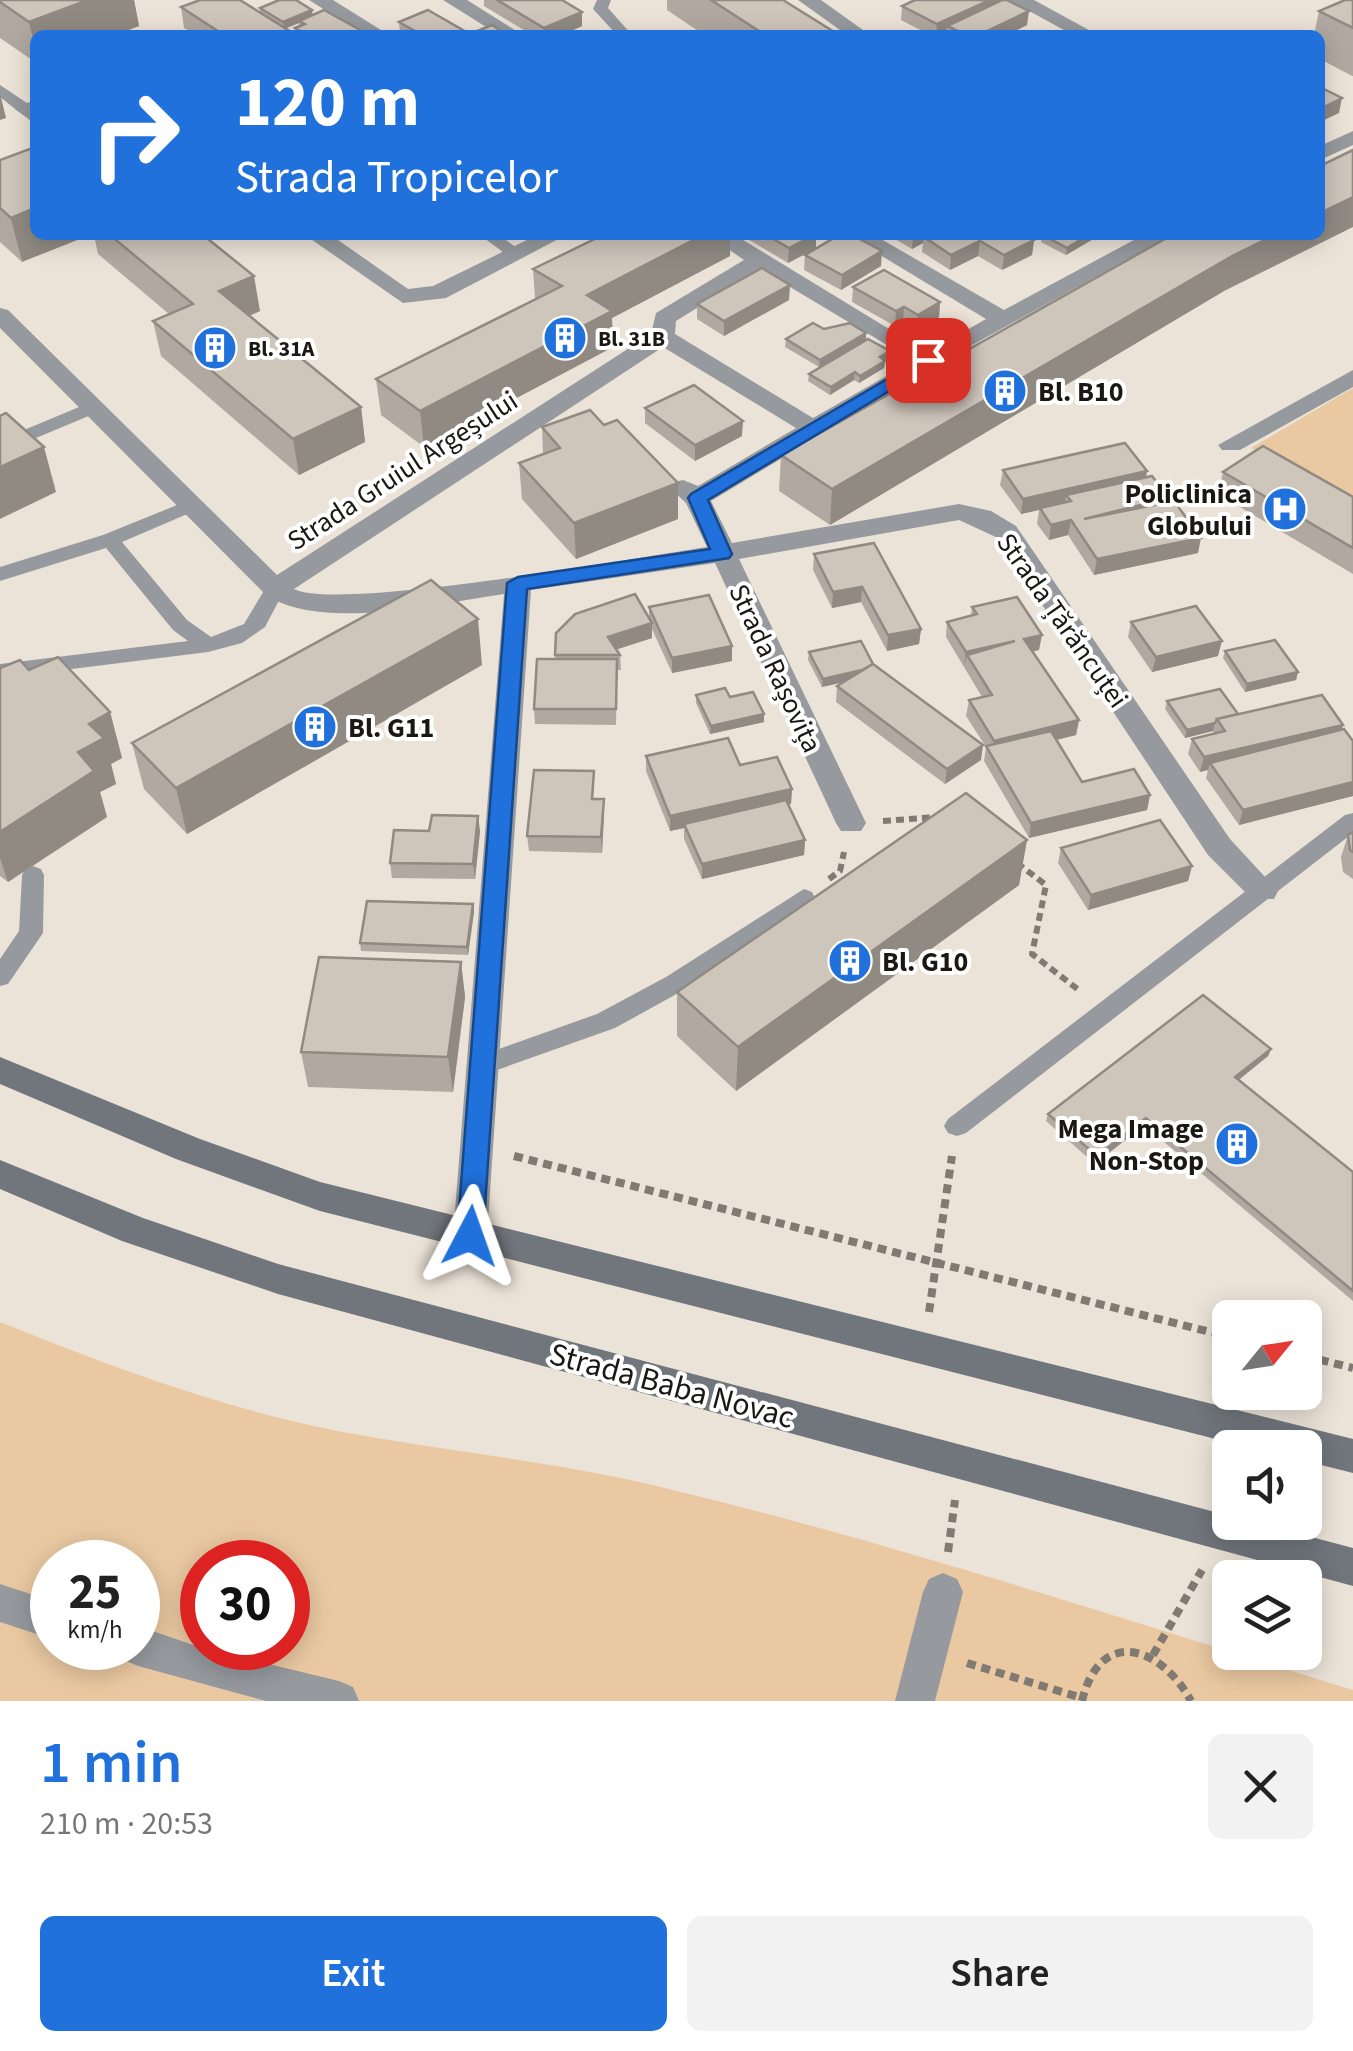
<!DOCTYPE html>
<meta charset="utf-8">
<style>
body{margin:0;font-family:"Source Sans 3",sans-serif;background:#f2f2f2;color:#222;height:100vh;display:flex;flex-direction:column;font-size:38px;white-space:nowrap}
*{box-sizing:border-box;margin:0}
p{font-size:32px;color:#767676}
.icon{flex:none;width:55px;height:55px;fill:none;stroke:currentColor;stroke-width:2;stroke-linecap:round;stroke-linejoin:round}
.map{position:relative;height:1701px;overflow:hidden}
.drawer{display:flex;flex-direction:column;background:#fff;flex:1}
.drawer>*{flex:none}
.top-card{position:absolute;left:30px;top:30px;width:1295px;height:210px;border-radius:15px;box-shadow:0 5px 25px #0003;background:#2071db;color:#fff;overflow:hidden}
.needle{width:65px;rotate:60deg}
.fabs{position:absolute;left:1212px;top:1300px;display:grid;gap:20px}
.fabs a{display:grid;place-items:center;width:110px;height:110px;border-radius:15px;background:#fff;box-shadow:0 5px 25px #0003;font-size:50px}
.speed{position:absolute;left:30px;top:1540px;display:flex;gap:20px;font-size:50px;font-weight:700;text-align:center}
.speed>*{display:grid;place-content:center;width:130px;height:130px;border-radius:50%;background:#fff;box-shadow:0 5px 25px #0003;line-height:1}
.speed small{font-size:25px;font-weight:400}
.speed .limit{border:15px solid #d22;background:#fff;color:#111}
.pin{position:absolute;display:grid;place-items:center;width:85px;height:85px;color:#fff;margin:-42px;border-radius:20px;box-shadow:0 5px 15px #0006}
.me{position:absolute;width:110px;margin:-55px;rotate:4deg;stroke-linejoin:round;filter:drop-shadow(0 0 8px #0008)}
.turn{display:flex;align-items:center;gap:35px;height:210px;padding:0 40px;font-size:45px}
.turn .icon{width:130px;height:130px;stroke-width:2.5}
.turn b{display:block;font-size:70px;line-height:85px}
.round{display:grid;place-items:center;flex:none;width:105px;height:105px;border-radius:15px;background:#f2f2f2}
.overview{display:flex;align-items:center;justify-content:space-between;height:170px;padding:0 40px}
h1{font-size:60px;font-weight:600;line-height:75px;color:#2071db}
.cta{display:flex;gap:20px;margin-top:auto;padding:20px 40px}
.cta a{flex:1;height:115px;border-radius:15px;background:#2071db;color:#fff;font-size:40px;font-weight:600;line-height:115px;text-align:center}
.cta a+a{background:#f2f2f2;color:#222}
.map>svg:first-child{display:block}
.green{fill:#eac9a2;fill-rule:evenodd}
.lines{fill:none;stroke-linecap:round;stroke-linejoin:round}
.path-far1{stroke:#807a73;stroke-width:6;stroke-dasharray:8 5;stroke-linecap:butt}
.path{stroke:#807a73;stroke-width:8;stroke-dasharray:9 6;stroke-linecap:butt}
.lane{fill:#969a9e;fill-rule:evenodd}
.street{fill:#969a9e;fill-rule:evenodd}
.secondary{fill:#71767c;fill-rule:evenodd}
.wall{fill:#b1a9a1;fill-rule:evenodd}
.shaded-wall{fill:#908a83}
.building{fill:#cec5bb;stroke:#908a83;stroke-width:2.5}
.route{fill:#2071db;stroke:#15498e;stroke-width:2.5}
.labels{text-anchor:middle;stroke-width:8;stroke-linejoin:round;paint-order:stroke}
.far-poi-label{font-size:22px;font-weight:bold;fill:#1b1814;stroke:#fff;text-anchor:start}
.poi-label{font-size:28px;font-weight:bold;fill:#1b1814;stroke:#fff;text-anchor:start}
.street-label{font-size:28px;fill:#1b1814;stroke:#fff}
.near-street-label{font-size:32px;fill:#1b1814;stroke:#fff}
</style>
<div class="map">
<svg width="1353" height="1701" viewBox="0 0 1353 1701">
<rect width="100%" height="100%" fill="#ece3d8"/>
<g class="green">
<polygon points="1353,388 1353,508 1251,448"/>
<path d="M0 1322C110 1366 221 1408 337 1431 444 1451 552 1461 657 1486 892 1542 1122 1619 1353 1690V1701H0ZM52 1562H138V1648H52ZM202 1562H288V1648H202Z"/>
</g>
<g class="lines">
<g class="path-far1">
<polyline points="883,821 936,817"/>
<polyline points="1017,863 1046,885 1032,954 1080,991"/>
<polyline points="829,879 840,871 844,852"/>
</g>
<g class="path">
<polyline points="514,1156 1230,1337"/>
<polyline points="929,1312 952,1156"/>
<polyline points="1305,1356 1353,1368"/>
<polyline points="948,1552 955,1500"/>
<polyline points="1153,1655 1202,1570"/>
<polyline points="967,1663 1082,1698"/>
<path d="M1082 1701C1100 1626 1161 1646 1191 1701"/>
</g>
<g class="lane">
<polygon points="597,0 611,0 608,8 632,35 617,35 593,9"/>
<polygon points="0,85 27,103 35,100 35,111 19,112 0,97"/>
<polygon points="480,235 499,235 525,254 517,259 511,258"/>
<polygon points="96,400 105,406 103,410 0,453 0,440"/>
<polygon points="192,499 199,501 202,505 199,509 122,542 187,620 211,637 244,624 268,584 282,584 285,589 265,627 242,643 208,652 0,678 0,664 188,641 173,630 106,548 0,581 0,567 103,535"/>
<polygon points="1353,813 1353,833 966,1133 957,1136 948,1133 944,1126 948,1119 1345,815"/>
<polygon points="33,866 41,869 44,875 43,933 8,984 0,986 0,959 19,931 22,875 25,869"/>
<polygon points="804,889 812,892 815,898 812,904 682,991 615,1028 483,1075 474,1072 471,1065 474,1058 597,1014 666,977"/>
</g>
<g class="street">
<polygon points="309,0 333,0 389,35 365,35"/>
<polygon points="443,0 467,0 523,35 499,35"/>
<polygon points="798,0 821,0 870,35 847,35"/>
<polygon points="1009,0 1034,0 1098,35 1073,35"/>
<polygon points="25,103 35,107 35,124 15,109"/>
<polygon points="1353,131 1353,145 1320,160 1320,146"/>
<polygon points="305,235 331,235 408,289 433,286 537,235 566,235 446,298 403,303"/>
<path d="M708 235H735L917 346 913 351H897L760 269 676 321 675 334 813 418 986 319 847 235H874L1004 310 1143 235H1171L936 365 711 501 732 543 959 504 991 511 1016 526 1230 839 1278 891 1274 899H1252L1208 855 998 538 959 520 739 559 866 823 861 831H841L836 823 715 563 531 590 487 1236 482 1247 470 1251 458 1247 453 1236 504 594C439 603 322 632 266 595L0 328V308L8 310 277 575 651 334 656 313 744 260ZM663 347 796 428 698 486 683 480 674 482 670 488 686 503 707 547C640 557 338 612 294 589Z"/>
<polygon points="1353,370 1353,387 1240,450 1222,450 1218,445"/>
<polygon points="943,1573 957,1579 963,1592 935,1701 895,1701 923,1592 929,1579"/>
<polygon points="0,1584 52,1601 52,1639 0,1622"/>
<polygon points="138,1626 202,1648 339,1681 353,1687 359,1701 266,1701 138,1666 124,1660 119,1648 138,1648"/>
</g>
<g class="secondary">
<polygon points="0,1057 200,1139 320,1182 1353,1439 1353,1473 1305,1461 1305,1448 1251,1448 320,1211 176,1159 0,1084"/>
<polygon points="0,1160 143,1218 278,1264 1230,1516 1230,1522 1255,1522 1353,1548 1353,1586 278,1294 122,1241 0,1189"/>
</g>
</g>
<g class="wall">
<polygon points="0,0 134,0 139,26 115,35 35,35 35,62 0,38"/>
<polygon points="484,0 562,0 582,12 582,26 562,35 532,35 484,6"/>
<polygon points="667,0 783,0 839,35 704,35 667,10"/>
<polygon points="1353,0 1353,76 1352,76 1320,59 1320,35 1314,35 1319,11"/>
<polygon points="999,1 1027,25 1007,35 946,35 946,34 930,35 901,20 902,6"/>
<path d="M181 7 260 13V8L362 31V35H196L184 28ZM299 23V26L295 28 296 35 286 28Z"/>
<polygon points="399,22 470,34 507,35 400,35"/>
<polygon points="0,160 22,262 0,242"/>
<polygon points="94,235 203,235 260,311 249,316 361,407 365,442 299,475 161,356 153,321 169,314 98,254"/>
<polygon points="741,235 816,235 816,248 881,266 841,290 804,270 805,255 815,249 788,263"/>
<polygon points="888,235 1026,235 1034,240 1032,255 1002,270 978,256 950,270 922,252 923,243 912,249"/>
<polygon points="1042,235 1100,235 1066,255 1041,242"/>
<polygon points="730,256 612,318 613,347 424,447 381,415 376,379 535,299 533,269"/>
<polygon points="853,287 940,302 939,317 917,330 903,322 895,326 852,302"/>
<polygon points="1224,291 830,525 779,491 781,455"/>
<polygon points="789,300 724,336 697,319 697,304"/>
<polygon points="824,329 866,340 890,351 889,359 885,362 884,368 859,383 854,380 830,395 808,381 809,374 819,367 785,347 786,339"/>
<polygon points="645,408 742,436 695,461 645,423"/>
<polygon points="604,425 678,519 576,559 522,499 519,463 543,454 542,427"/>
<polygon points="1003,470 1147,471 1146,477 1168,502 1198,553 1094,575 1068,535 1049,540 1037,524 1039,510 1021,514 1000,485"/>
<polygon points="1223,472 1353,497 1353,574 1218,494"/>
<polygon points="814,554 921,629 919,644 887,651 861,602 832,608 813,570"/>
<polygon points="649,607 732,661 672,673 652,629 652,638 617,649 620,655 621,670 617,670 616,725 535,724 534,709 555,659 556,633 649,618"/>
<polygon points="972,607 1039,650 1033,651 1079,720 1076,735 1056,740 1082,782 1150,795 1147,810 1029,838 984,761 986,747 966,716 969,700 982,697 946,637 947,622 971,616"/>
<polygon points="1131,622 1218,656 1152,672 1128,637"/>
<polygon points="1225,651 1298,672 1296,680 1245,692 1223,658"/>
<polygon points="809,652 873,664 981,760 945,784 836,702 837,686 844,682 822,687 808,660"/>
<polygon points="482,665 187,834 144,789 132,743"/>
<polygon points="0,668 29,670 110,712 122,758 111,764 116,784 100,792 107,817 8,882 0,876"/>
<polygon points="696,695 730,697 764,714 764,722 710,734 696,703"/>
<polygon points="1167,701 1342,730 1353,741 1353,796 1239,825 1206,778 1208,770 1200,772 1188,754 1192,739 1213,734 1213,731 1185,738 1165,709"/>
<polygon points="646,756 740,765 792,789 791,804 788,805 805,840 804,855 702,879 684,839 684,828 670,831 646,771"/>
<polygon points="594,787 593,799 604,814 602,853 529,851 527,836"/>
<polygon points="480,831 475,879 392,878 390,863"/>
<polygon points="1353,832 1353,879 1343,872 1341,857 1348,835"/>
<polygon points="1027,840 1019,885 736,1091 677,1036 677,992"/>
<polygon points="1061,848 1192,866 1188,881 1088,910 1058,863"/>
<polygon points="473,904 474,912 468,955 361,951 360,943"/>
<polygon points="461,962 465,997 453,1092 308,1087 301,1052"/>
<polygon points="1271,1049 1268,1056 1239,1080 1353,1172 1353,1301 1144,1125 1095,1164 1046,1121 1048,1114"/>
</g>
<g class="shaded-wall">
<polygon points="88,0 134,0 139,26 115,35 35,35 35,47 29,22"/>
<polygon points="990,0 1000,0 999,9 947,26 946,34 936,35 937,24"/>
<polygon points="312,10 313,17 299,21 299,23 284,29 283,22"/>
<polygon points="1029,11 1027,25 1007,35 979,35"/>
<polygon points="582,12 582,26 562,35 544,35 544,28"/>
<polygon points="0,93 6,118 0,120"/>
<polygon points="1342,98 1339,113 1320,122 1320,109"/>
<polygon points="1353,197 1353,227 1224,291 830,525 832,489 1232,256 1275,235 1320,235 1320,213"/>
<polygon points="35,208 35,235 90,235 22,262 11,218"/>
<polygon points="703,235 730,235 730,256 612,318 613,347 424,447 420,411 587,295"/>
<polygon points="814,235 816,235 816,248 788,263 789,248"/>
<polygon points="913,235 938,235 924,237 923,243 912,249"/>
<polygon points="1088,235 1100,235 1066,255 1067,248"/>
<polygon points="1034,240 1032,255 1002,270 1004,255"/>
<polygon points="980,241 978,256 950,270 951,255"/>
<polygon points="882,251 881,266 841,290 842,275"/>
<polygon points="254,276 260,311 225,327 219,291"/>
<polygon points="790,285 789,300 724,336 724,321"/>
<polygon points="940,302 939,317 917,330 918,315"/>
<polygon points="904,307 903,322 895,326 896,311"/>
<polygon points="866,333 866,340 819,367 820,360"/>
<polygon points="890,351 889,359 885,362 884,368 859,383 860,376 880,357"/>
<polygon points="855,372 854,380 830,395 831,387"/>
<polygon points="361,407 365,442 299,475 293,439"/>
<polygon points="743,421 742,436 695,461 695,445"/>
<polygon points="44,447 56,492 0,519 0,467"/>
<polygon points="1147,471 1144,486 1071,501 1066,495 1065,504 1021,514 1023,499"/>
<polygon points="678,483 678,519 576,559 574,523"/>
<polygon points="1169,498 1166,513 1084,519"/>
<polygon points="1071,520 1068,535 1049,540 1051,525"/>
<polygon points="1201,538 1198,553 1094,575 1097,559"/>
<polygon points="862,587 861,602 832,608 833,592"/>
<polygon points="478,619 482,665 187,834 176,788"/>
<polygon points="652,623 652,638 609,652 608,637"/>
<polygon points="921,629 919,644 887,651 888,635"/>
<polygon points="1042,635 1039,650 1022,654 1024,639"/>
<polygon points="1015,641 967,655 964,667 966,652"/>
<polygon points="1222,641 1218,656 1152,672 1156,657"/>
<polygon points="732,646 732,661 672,673 672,658"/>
<polygon points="875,668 874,675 822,687 823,679"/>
<polygon points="1298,672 1296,680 1245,692 1247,684"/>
<polygon points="110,712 122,758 111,764 116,784 100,792 107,817 8,882 0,858 0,832 89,724"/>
<polygon points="764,714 764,722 710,734 711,726"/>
<polygon points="1079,720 1076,735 992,756 994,741"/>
<polygon points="1215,723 1213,731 1185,738 1187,730"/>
<polygon points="1343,725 1339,741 1210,763 1208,770 1200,772 1204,757"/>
<polygon points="983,745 981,760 945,784 947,769"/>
<polygon points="1353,782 1353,796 1239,825 1243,810"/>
<polygon points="792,789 791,804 686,828 684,824 684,828 670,831 670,816"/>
<polygon points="1150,795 1147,810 1029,838 1031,823"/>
<polygon points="604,799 604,814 602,853 601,837"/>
<polygon points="478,816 480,831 475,879 473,864"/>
<polygon points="805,840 804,855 702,879 702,864"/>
<polygon points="1027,840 1019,885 736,1091 738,1047"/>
<polygon points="1192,866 1188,881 1088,910 1091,895"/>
<polygon points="473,904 474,912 468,955 467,947"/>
<polygon points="461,962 465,997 453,1092 448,1057"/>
<polygon points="1271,1049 1268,1056 1233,1084 1235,1077"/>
<polygon points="1146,1118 1144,1125 1095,1164 1097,1156"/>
</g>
<g class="building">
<polygon points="0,0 88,0 29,22 0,2"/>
<polygon points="200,0 240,0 296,35 224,35 181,7"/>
<polygon points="279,0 296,0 312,10 283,22 260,8"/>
<polygon points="497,0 562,0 582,12 544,28"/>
<polygon points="711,0 783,0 839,35 765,35"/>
<polygon points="915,0 990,0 937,24 902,6"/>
<polygon points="1002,0 1007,0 1029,11 979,35 966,35 947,26"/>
<polygon points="1345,0 1353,0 1353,28 1319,11"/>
<polygon points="324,10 362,31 352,35 307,35 295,28 305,24 299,21"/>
<polygon points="428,10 470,34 492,25 507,35 422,35 399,22"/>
<polygon points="1320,87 1342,98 1320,109"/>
<polygon points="35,147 35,208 11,218 0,208 0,160"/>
<polygon points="1353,150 1353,197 1320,213 1320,166"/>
<polygon points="110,235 203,235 254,276 219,291 361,407 293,439 153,321 193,304"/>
<polygon points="603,235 703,235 587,295 612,311 420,411 376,379 562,286 533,269"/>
<polygon points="767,235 814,235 789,248"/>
<polygon points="839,235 852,235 882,251 842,275 805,255"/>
<polygon points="929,235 1026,235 1034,240 1004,255 980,241 951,255 924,237"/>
<polygon points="1043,235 1088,235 1067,248"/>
<polygon points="1172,235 1275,235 1232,256 832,489 781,455"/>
<polygon points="762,268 790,285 724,321 697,304"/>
<polygon points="884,270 940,302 918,315 904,307 896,311 853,287"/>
<polygon points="813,323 824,329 850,323 866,333 820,360 786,339"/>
<polygon points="868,339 890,351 880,357 885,361 860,376 855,372 831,387 809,374"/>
<polygon points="694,385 743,421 695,445 645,408"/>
<polygon points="590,410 604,425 617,420 678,483 574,523 519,463 560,448 542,427"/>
<polygon points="6,413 44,447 0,467 0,416"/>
<polygon points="1125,443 1147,471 1023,499 1003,470"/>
<polygon points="1263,446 1353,497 1353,548 1223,472"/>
<polygon points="1152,476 1169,498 1084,519 1174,501 1201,538 1097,559 1071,520 1051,525 1040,508 1071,501 1066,495"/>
<polygon points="874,543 921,629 888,635 862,587 833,592 814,554"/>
<polygon points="431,580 478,619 176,788 132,743"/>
<polygon points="635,594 652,623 608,637 620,655 555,655 556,633 575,614"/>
<polygon points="709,595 732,646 672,658 649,607"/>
<polygon points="1017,597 1042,635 1024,639 1079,720 994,741 969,700 992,695 967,655 1015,641 966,652 947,622 977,614 972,607"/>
<polygon points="1196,606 1222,641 1156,657 1131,622"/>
<polygon points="1275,640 1298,672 1247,684 1225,651"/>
<polygon points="861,641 873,664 862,670 823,679 809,652"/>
<polygon points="58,657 110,712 89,724 104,738 78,752 94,771 0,832 0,668 20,660 29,670"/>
<polygon points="537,659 617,659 616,709 534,709"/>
<polygon points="873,664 983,745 947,769 837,686"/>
<polygon points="725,688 730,697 753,692 764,714 711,726 696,695"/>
<polygon points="1220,689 1238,714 1217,719 1215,723 1187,730 1167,701"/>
<polygon points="1322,695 1343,725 1204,757 1192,739 1225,731 1217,719"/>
<polygon points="1344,729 1353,741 1353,782 1243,810 1210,763"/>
<polygon points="1051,731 1082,782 1134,769 1150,795 1031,823 986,746"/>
<polygon points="728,738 740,765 777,757 792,789 670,816 646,756"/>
<polygon points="534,770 594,771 592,799 604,799 601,837 527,836"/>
<polygon points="966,793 1027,840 738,1047 677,992"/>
<polygon points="786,800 805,840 702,864 684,824"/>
<polygon points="432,815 478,816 473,864 390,863 394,830 429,831"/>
<polygon points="1160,820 1192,866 1091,895 1061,848"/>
<polygon points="1353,832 1353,852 1350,850 1348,835"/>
<polygon points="367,901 473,904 467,947 360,943"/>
<polygon points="319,957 461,962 448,1057 301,1052"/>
<polygon points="1203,995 1271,1049 1235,1077 1353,1172 1353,1291 1146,1118 1097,1156 1048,1114"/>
</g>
<polygon class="route" points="928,355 934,356 934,364 708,500 732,554 729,558 527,589 483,1236 480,1244 461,1244 457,1236 507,583 518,577 710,549 688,498 691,494"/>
<defs>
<symbol id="building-disc" viewBox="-11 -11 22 22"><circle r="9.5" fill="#2071db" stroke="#fff"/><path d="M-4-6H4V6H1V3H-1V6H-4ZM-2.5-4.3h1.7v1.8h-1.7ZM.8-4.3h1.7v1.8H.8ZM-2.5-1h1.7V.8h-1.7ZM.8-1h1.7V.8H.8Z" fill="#fff"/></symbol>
<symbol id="hospital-disc" viewBox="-11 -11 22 22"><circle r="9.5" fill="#2071db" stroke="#fff"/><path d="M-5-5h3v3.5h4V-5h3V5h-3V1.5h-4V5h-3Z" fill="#fff"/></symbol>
</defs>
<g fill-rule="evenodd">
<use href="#building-disc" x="540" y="313" width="50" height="50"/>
<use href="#building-disc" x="190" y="323" width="50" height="50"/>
<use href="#building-disc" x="980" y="366" width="50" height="50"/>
<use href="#hospital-disc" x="1260" y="484" width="50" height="50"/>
<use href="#building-disc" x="290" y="702" width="50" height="50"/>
<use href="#building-disc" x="825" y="936" width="50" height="50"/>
<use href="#building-disc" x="1212" y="1119" width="50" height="50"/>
</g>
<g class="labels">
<g class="far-poi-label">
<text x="598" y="346">Bl. 31B</text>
<text x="248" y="356">Bl. 31A</text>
</g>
<g class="poi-label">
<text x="1038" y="401">Bl. B10</text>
<text x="1252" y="503" text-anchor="end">Policlinica<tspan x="1252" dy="32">Globului</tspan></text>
<text x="348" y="737">Bl. G11</text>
<text x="882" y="971">Bl. G10</text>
<text x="1204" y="1138" text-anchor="end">Mega Image<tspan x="1204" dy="32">Non-Stop</tspan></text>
</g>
<g class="street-label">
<text transform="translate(402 470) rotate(-33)" y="10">Strada Gruiul Argeșului</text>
<text transform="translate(1063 620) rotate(55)" y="10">Strada Țărăncuței</text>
<text transform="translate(776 668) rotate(65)" y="10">Strada Rașovița</text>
</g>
<g class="near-street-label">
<text transform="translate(672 1385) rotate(15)" y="11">Strada Baba Novac</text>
</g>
</g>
</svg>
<div class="fabs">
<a><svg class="needle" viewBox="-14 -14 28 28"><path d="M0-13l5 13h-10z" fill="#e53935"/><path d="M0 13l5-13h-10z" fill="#767676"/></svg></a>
<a><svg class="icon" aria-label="sound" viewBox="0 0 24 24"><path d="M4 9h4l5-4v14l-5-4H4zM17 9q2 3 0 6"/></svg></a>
<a><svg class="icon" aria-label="layers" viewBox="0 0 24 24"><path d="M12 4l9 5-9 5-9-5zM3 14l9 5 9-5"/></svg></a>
</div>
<div class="speed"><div>25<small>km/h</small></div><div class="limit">30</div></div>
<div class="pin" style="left:928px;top:360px;background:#d93025"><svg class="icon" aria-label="arrive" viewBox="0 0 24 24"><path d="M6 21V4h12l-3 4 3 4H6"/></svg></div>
<svg class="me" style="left:470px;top:1236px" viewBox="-20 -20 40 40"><path d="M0-17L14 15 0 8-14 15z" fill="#2071db" stroke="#fff" stroke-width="4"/></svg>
<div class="top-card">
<div class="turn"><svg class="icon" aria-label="right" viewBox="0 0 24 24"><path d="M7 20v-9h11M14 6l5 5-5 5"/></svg><div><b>120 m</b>Strada Tropicelor</div></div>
</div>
</div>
<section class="drawer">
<div class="overview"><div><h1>1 min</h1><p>210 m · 20:53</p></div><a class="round"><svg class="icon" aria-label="close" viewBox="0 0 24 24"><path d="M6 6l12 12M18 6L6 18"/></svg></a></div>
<div class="cta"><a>Exit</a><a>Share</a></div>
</section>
